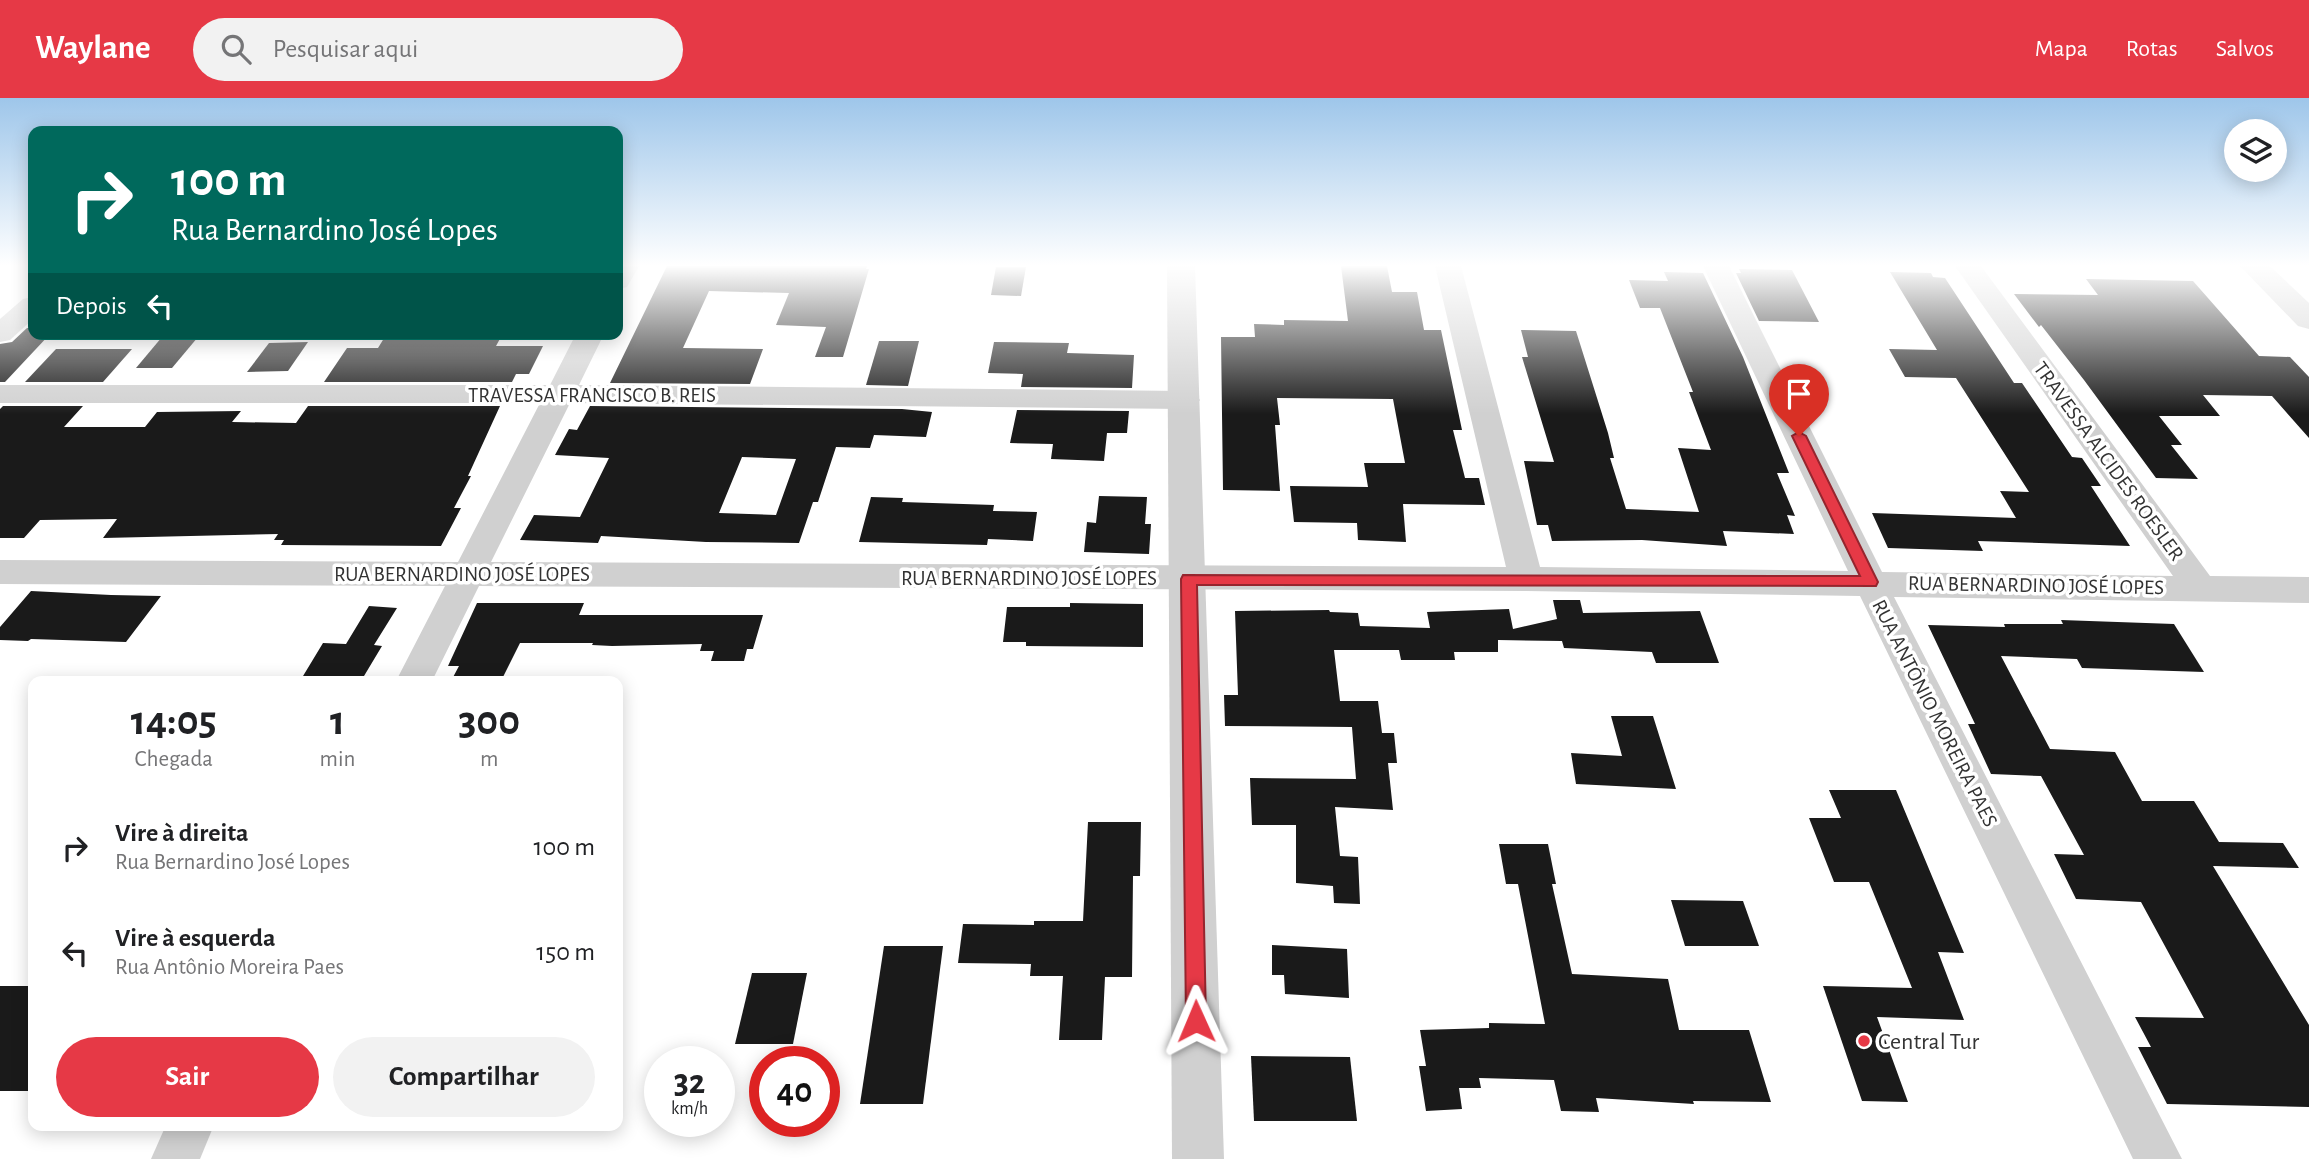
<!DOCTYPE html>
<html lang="pt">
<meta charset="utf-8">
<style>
body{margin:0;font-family:"Alegreya Sans",sans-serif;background:#f2f2f2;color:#202124;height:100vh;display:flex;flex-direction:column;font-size:26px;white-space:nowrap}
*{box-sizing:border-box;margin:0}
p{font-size:23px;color:#757577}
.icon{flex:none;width:38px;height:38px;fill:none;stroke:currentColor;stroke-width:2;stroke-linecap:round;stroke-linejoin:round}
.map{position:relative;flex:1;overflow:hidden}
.details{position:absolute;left:28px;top:578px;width:595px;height:455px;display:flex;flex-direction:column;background:#fff;border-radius:14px;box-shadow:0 4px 18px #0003}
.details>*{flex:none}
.guide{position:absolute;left:28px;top:28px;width:595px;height:214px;border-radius:14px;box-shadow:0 4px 18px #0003;background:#00695c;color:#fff;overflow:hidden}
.fabs{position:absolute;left:2224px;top:21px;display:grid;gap:14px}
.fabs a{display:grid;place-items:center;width:63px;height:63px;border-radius:50%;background:#fff;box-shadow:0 4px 18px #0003;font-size:35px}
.speed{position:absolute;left:644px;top:948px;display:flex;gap:14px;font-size:35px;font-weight:700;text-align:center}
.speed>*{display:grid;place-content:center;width:91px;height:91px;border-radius:50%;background:#fff;box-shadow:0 4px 18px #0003;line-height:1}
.speed small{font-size:18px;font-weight:400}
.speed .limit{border:10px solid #d22;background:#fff;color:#111}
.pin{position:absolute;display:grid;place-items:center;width:60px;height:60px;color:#fff;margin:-72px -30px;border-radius:50% 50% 50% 0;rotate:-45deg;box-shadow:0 0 7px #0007}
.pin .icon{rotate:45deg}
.me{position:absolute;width:77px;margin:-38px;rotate:359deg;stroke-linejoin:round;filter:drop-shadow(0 0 5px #0008)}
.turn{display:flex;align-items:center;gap:24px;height:147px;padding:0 28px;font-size:32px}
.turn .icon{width:91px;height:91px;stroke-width:2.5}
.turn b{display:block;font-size:49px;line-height:60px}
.then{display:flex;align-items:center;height:66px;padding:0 28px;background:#0003;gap:14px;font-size:26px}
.eta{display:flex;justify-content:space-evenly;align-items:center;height:119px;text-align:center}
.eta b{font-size:42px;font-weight:600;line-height:49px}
.primary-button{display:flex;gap:14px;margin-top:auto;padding:14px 28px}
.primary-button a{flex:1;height:80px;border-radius:42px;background:#e63946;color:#fff;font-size:28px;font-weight:600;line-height:80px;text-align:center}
.primary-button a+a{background:#f2f2f2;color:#202124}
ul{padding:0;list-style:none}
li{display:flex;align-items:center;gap:21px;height:105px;padding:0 28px}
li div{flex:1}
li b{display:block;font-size:26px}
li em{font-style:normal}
header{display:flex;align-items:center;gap:42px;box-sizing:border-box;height:98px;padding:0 35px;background:#e63946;color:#fff}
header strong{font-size:33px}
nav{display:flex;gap:38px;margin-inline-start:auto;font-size:24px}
.search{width:490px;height:63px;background:#f2f2f2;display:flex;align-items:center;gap:18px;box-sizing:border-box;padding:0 24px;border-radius:38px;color:#757577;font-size:26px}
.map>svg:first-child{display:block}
.building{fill:#1a1a1a;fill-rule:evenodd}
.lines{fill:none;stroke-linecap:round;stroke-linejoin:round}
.minor{fill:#d0d0d0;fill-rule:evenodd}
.tertiary{fill:#d0d0d0;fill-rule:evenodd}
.route{fill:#e63946;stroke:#96252e;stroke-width:2}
.poi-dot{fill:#e63946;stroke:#fff;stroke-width:2.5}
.labels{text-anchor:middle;stroke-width:7;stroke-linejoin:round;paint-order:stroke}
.street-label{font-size:21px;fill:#333;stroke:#fff}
.near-poi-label{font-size:24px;fill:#333;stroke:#fff;text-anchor:start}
</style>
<header>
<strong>Waylane</strong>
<div class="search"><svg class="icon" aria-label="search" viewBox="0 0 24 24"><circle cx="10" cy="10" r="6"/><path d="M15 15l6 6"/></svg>Pesquisar aqui</div>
<nav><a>Mapa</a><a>Rotas</a><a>Salvos</a></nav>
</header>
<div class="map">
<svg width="2309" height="1061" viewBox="0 0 2309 1061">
<rect width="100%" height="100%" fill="#fff"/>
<g class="building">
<polygon points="667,168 867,168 866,171 869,171 843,259 815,259 826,229 776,227 789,195 709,193 683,250 763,251 750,286 610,285"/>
<polygon points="1341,168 1387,168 1392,194 1417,194 1424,232 1441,232 1462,332 1453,332 1465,380 1479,380 1485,407 1403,406 1406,444 1358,442 1357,425 1294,424 1290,388 1368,389 1364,365 1405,365 1393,301 1277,300 1280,327 1275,327 1280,393 1223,392 1221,239 1255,239 1254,226 1284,227 1284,222 1348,223"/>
<polygon points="996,169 1026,169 1021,198 991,197"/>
<polygon points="1739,171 1792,172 1819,224 1759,223 1736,175 1741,175"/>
<polygon points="1664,174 1703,175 1743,259 1789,375 1777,375 1795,418 1787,417 1794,436 1723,433 1727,448 1642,442 1552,443 1548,427 1537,427 1524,363 1554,364 1522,259 1528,259 1521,232 1576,233 1608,335 1614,360 1610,360 1626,411 1699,414 1678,350 1711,352 1689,294 1693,294 1660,210 1640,210 1629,182 1668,183"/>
<polygon points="1890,174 1931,175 1933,179 1945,180 2014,285 2022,285 2072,359 2082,360 2101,388 2091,388 2130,448 1978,443 1983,453 1888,450 1872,415 2016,420 2000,393 2029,394 1956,280 1905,279 1889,251 1937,252"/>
<polygon points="2086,181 2193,183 2259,258 2290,259 2309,279 2309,340 2272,298 2203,297 2220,318 2159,318 2182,347 2171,347 2198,381 2156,380 2084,282 2041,227 2039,229 2014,196 2098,197"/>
<polygon points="27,230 33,230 33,236 50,236 5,284 0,284 0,246 12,244"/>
<polygon points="386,237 502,237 496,248 543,248 529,276 516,276 512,284 324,284 347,250 378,250"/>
<polygon points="162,239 198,239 172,270 136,270"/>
<polygon points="879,243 919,243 908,288 866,287"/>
<polygon points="308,244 288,273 247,274 269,245"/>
<polygon points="994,244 1069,245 1067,255 1134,257 1132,290 1021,289 1023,276 988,275"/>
<polygon points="56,251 132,251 103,284 25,284"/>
<polygon points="3,308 83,308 64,329 145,329 157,314 241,313 232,324 296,325 308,308 500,308 468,378 471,378 454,410 461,410 441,448 281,447 284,442 274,442 278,436 103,440 117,421 40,422 24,440 0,440 0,311"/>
<path d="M590 308 902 311 932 314 926 339 874 337 870 350 836 349 818 404H813L799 445 706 444 601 438 598 445 520 442 534 417 580 419 609 360 555 357 569 331 577 332ZM742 359 796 361 776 417 719 415Z"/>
<polygon points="1017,312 1129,313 1127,335 1107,335 1104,363 1051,361 1053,346 1010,345"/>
<polygon points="1099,398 1147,399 1145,426 1151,426 1149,456 1084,454 1087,424 1096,425"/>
<polygon points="871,399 903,400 902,404 994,407 993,413 1037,414 1033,443 988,441 987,447 859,444"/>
<polygon points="31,493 111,497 161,498 126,544 31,541 28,543 0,542 0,529"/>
<polygon points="1553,502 1580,502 1583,515 1700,513 1719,565 1656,565 1652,554 1564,550 1562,543 1498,542 1498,554 1454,554 1455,562 1401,562 1399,552 1334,552 1340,603 1378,603 1382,635 1394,635 1397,665 1388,665 1393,712 1335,709 1340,758 1358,759 1360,806 1334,805 1333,788 1296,785 1296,727 1252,727 1250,680 1356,681 1352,629 1225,628 1224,597 1238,597 1235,513 1329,512 1330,514 1358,515 1360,528 1430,530 1427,514 1509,511 1513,531 1557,521"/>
<polygon points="477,505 584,505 579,517 763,517 753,551 747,551 744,563 711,563 714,553 700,553 702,546 612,548 592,547 593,545 520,545 501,583 451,583 459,568 448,568"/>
<polygon points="1070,505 1143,506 1143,549 1026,548 1026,544 1003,544 1007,509 1070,509"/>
<polygon points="369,508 397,510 374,547 382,548 361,583 300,583 323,545 346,546"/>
<polygon points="2061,522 2174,526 2204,574 2082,570 2077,561 2001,558 2050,651 2115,654 2142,703 2194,703 2219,744 2283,745 2299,770 2213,768 2309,927 2309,1009 2167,1006 2138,949 2151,949 2135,919 2204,920 2141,804 2076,801 2054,756 2084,757 2041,678 1991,676 1968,626 1975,626 1928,527 2005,529 2004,526 2063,526"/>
<polygon points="1611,618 1653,618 1676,691 1576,686 1571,655 1622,658"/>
<polygon points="1829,692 1896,692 1964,855 1938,854 1964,922 1877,919 1908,1004 1862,1003 1823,888 1912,890 1869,784 1834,784 1809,720 1841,720"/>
<polygon points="1088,724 1141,724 1140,778 1133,778 1132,879 1105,879 1102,942 1059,942 1063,878 1030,878 1031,866 958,865 963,826 1034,827 1034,823 1083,823"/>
<polygon points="1499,746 1548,746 1556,786 1552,786 1572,876 1668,881 1679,932 1749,932 1771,1004 1693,1003 1694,1006 1596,1000 1599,1014 1561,1013 1554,982 1479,980 1481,990 1459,990 1462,1011 1426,1013 1419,968 1426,968 1420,932 1489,930 1489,925 1545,926 1518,786 1506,786"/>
<polygon points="1671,802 1743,803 1759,848 1685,848"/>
<polygon points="1272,847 1347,851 1349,900 1285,896 1284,877 1272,877"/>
<polygon points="884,848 943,848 923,1006 860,1006"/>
<polygon points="752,875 807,875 793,946 735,946"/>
<rect x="0" y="888" width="33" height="105"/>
<polygon points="1251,958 1350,959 1357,1023 1254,1023"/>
</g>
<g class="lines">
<g class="minor">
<polygon points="618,168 639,168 627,189 618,191"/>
<polygon points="1435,168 1461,168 1540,469 1848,473 1703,168 1729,168 1882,474 2173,478 1955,168 1981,168 2210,478 2309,479 2309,505 1894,499 2182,1061 2133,1061 1860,498 1526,493 479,488 432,583 396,583 445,488 0,486 0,462 458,464 540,305 0,305 0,287 550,287 576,236 604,236 579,287 1185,293 1195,295 1200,302 1195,309 1185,311 570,305 491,464 1506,469"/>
<polygon points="33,199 33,221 10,242 0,244 0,221 23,201"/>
<polygon points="166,1027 214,1027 200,1061 151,1061"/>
</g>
<g class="tertiary">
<polygon points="1167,168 1195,168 1224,1061 1172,1061"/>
<polygon points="2240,168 2270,168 2309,205 2309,231 2298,228"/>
</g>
</g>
<linearGradient id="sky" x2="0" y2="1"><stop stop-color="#9ec6ea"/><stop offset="0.53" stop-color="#fff"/><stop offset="1" stop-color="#fff" stop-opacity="0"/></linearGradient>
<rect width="2309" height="316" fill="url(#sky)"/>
<polygon class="route" points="1799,334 1806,338 1878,484 1876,488 1197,487 1206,923 1203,930 1196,933 1189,930 1186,923 1181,481 1183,477 1860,478 1792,338"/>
<circle class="poi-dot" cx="1864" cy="943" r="7"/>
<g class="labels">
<g class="street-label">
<text x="592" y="304">TRAVESSA FRANCISCO B. REIS</text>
<text transform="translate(2109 363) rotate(54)" y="7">TRAVESSA ALCIDES ROESLER</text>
<text x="462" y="483">RUA BERNARDINO JOSÉ LOPES</text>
<text x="1029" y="487">RUA BERNARDINO JOSÉ LOPES</text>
<text transform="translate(2036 487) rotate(1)" y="7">RUA BERNARDINO JOSÉ LOPES</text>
<text transform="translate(1935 615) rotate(63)" y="7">RUA ANTÔNIO MOREIRA PAES</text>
</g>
<g class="near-poi-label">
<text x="1878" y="951">Central Tur</text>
</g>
</g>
</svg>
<div class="fabs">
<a><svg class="icon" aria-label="layers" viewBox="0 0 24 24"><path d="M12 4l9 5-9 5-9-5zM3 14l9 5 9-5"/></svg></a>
</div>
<div class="speed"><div>32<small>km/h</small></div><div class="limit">40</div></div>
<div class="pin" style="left:1799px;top:338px;background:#d93025"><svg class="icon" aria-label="arrive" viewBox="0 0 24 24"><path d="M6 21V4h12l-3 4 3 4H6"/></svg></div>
<svg class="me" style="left:1196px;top:923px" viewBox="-20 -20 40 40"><path d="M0-17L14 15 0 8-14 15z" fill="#e63946" stroke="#fff" stroke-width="4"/></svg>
<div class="guide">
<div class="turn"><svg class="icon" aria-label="right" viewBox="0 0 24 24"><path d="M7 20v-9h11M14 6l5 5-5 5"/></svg><div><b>100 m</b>Rua Bernardino José Lopes</div></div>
<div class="then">Depois<svg class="icon" aria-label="left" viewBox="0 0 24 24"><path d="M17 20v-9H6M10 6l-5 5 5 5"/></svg></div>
</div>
<section class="details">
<div class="eta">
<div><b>14:05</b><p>Chegada</p></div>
<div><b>1</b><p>min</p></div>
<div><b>300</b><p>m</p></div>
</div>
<ul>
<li><svg class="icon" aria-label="right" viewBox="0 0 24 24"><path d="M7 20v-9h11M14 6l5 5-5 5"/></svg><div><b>Vire à direita</b><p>Rua Bernardino José Lopes</p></div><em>100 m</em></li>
<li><svg class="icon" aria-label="left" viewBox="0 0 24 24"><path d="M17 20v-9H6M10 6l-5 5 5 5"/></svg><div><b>Vire à esquerda</b><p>Rua Antônio Moreira Paes</p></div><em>150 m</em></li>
</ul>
<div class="primary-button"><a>Sair</a><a>Compartilhar</a></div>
</section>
</div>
